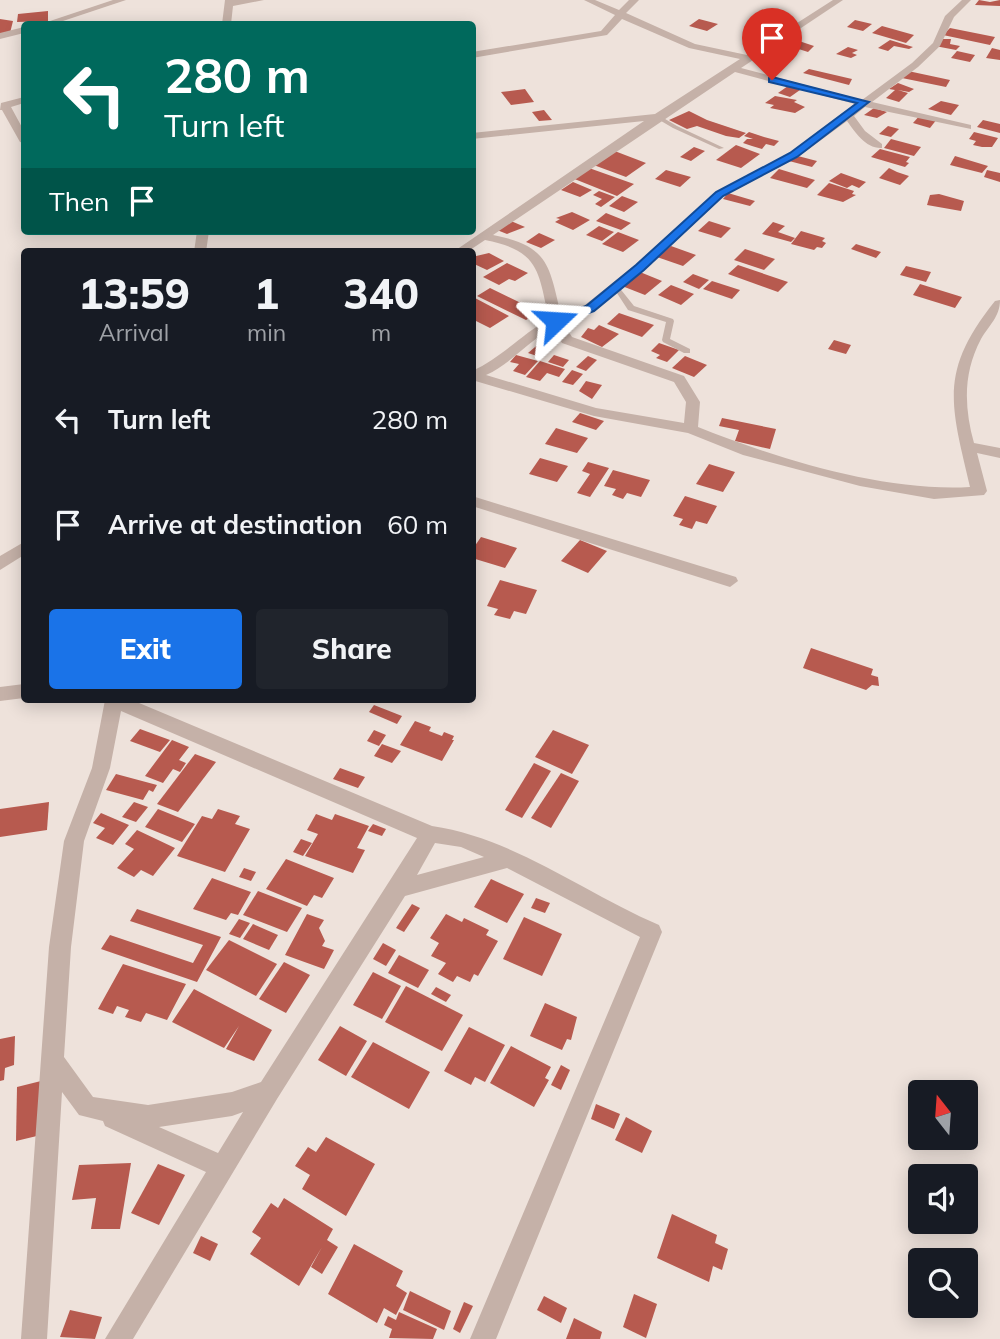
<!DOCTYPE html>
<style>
body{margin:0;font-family:Mulish,sans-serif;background:#20242c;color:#f1f3f6;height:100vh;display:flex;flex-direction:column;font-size:26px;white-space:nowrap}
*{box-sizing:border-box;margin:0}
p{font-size:23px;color:#9ea1a6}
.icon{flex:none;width:38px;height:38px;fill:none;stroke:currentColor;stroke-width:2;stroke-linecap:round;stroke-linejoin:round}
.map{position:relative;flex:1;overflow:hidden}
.sheet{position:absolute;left:21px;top:248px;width:455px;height:455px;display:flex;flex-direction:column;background:#171b24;border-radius:7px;box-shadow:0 4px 18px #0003}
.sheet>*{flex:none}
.guide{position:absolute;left:21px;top:21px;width:455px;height:214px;border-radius:7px;box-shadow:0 4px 18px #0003;background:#00695c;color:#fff;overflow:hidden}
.needle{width:46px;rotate:343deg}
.tools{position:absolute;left:908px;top:1080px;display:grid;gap:14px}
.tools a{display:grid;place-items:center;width:70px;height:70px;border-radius:7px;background:#171b24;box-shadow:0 4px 18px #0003;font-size:35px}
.pin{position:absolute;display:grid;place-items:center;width:60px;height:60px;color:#fff;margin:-72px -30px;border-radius:50% 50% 50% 0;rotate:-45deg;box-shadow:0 0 7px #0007}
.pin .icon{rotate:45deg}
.me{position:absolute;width:77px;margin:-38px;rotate:70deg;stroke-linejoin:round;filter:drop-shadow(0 0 5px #0008)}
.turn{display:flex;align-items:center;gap:24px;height:147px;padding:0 28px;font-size:32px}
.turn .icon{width:91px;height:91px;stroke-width:2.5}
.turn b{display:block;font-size:49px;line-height:60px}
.then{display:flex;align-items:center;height:66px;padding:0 28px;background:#0003;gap:14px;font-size:26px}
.eta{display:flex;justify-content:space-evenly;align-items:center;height:119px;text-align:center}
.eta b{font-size:42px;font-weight:800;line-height:49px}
.button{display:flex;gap:14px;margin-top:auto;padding:14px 28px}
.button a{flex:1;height:80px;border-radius:7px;background:#1a73e8;color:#fff;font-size:28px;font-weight:800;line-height:80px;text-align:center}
.button a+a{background:#20242c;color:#f1f3f6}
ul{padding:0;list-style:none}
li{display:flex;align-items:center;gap:21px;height:105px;padding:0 28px}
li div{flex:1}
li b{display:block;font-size:26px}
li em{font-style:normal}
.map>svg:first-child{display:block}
.building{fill:#b75a4f}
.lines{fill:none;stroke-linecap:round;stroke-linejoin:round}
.lane{fill:#c5b1a8;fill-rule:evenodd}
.street{fill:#c5b1a8;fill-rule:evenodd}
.route{fill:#1a73e8;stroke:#114b97;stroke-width:2}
</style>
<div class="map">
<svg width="1000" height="1339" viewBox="0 0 1000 1339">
<rect width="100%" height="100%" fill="#eee2db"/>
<g class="building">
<polygon points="979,0 990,2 1000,0 1000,6 975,5"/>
<polygon points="48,11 48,21 17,22 18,14"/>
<polygon points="0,19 13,21 10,33 0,34"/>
<polygon points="699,19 718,24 707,31 689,26"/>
<polygon points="855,20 872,24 863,31 847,27"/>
<polygon points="882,26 914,35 906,43 872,33"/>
<polygon points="950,28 995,37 990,45 943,35"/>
<polygon points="793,39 814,46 808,52 783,44"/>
<polygon points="941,39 951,39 950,44 960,46 956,50 935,46"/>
<polygon points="890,40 913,47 909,49 894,46 888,51 878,48"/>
<polygon points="848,47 858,50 852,53 857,55 851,58 836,54"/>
<polygon points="992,48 1000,50 1000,60 986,58"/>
<polygon points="957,51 975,55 970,62 951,58"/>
<polygon points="809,69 852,79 849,85 803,73"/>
<polygon points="908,71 950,80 946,87 902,78"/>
<polygon points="898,83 914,89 909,92 898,90 908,93 899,102 886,98 895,90 889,89"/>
<polygon points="788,86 800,90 790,97 778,93"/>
<polygon points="525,89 534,102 511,105 501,92"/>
<polygon points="775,96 797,100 794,102 805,107 795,113 770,108 774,105 765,103"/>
<polygon points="941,101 959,105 951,115 928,109"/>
<polygon points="874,108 887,112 877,118 864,115"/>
<polygon points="544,110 552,120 539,121 532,112"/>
<polygon points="689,111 707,120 746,133 739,138 726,136 697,126 687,129 669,120"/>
<polygon points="921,114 937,119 930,128 913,123"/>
<polygon points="983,120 1000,124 1000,133 977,127"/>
<polygon points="888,126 899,129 891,137 879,134"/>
<polygon points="749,132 764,137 779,141 774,146 766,144 762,149 752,146 743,143 747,139 753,139 744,136"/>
<polygon points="974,132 998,138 992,147 982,147 973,145 976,141 969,139"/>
<polygon points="891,139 921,147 914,156 884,148"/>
<polygon points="736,145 760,154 741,168 716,160"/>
<polygon points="694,147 705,151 691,161 680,157"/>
<polygon points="880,149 910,157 906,162 909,163 905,167 871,157"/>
<polygon points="612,150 646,163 626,177 591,164"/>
<polygon points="794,155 817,161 812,167 789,161"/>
<polygon points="955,156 988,166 982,173 950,165"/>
<polygon points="589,168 634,184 617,196 572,178"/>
<polygon points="889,168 897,172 909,176 900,185 879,178"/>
<polygon points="779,169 815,180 807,188 770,178"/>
<polygon points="666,170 691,177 680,187 655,179"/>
<polygon points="987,170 1000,173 1000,182 984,177"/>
<polygon points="841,173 866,182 859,188 852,185 847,188 829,181"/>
<polygon points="573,182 592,190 580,197 561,190"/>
<polygon points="829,183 854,191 852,194 856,195 843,202 817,195"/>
<polygon points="599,191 615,197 601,207 595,204 602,199 593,195"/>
<polygon points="728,193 755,201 750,206 723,199"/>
<polygon points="939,194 964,201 961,211 927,205 930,195"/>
<polygon points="622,196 638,202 624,212 609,206"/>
<polygon points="572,212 590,220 573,230 555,222 560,219 556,218"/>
<polygon points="606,213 631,223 621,230 596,221"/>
<polygon points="511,221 525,227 507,234 497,230"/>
<polygon points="709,221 731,228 721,238 698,231"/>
<polygon points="773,222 785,226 778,232 795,238 791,242 762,234"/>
<polygon points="599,226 614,232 602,241 586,235"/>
<polygon points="801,231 825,238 822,241 826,243 822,248 817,247 814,250 791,244"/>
<polygon points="618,232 639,240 623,252 602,244"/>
<polygon points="539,233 555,240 541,248 526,242"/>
<polygon points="856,244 881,252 876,258 851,249"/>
<polygon points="671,246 696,255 683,266 657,257"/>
<polygon points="745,249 775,259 764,270 734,260"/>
<polygon points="489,253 504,261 487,270 472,263 472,257"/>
<polygon points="507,263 528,273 515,281 509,279 499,285 483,277"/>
<polygon points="738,265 788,282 778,292 728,274"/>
<polygon points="906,266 931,272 926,282 900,275"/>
<polygon points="640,272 662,281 645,295 622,286"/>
<polygon points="693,274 709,280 699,289 683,282"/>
<polygon points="712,281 740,290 732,299 703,289"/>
<polygon points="920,284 962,297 955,308 913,295"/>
<polygon points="671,285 694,294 681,305 658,295"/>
<polygon points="490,288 523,304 518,307 534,315 526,320 477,296"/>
<polygon points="475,298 509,316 490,328 472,319"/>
<polygon points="619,313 654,325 642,337 607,324"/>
<polygon points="599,325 619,334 602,347 581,337 588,328 594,330"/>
<polygon points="548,336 559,340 540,357 528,353"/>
<polygon points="834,340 851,345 846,354 828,349"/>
<polygon points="659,343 679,350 667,362 656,358 660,355 651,351"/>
<polygon points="516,355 538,361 525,375 513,371 519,364 510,362"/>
<polygon points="554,355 569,360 563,367 548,362"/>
<polygon points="588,356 597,360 586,371 576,367"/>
<polygon points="685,356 707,365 694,377 672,368"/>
<polygon points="540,361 565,369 559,377 547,373 540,381 526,377"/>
<polygon points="572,370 583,374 573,385 562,382"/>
<polygon points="586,381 602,385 592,399 579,391"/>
<polygon points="580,413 604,421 596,430 572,422"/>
<polygon points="722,418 776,429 770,449 735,441 739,430 719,426"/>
<polygon points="556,428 588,438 577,453 545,444"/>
<polygon points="540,458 568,466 557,482 529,474"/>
<polygon points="588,462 609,468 590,497 577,493 590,474 582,471"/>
<polygon points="709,464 735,472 723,492 696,484"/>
<polygon points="613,470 650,480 641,497 627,493 623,499 612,495 616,489 604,486"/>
<polygon points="685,496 717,506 707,524 696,521 692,529 679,525 683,519 673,516"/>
<polygon points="481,537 517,548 505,568 472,558 472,550"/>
<polygon points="580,540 607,551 588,573 561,561"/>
<polygon points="500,580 537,590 526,614 514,611 510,619 494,615 498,609 487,606"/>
<polygon points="811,648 873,669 871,675 878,677 879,686 872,685 866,690 803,668"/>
<polygon points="374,705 402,716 397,724 369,712"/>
<polygon points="415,721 431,727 429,731 442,736 444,732 454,736 452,740 454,740 442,761 400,745"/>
<polygon points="140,729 170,740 160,752 130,741"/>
<polygon points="374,730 386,735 379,746 367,741"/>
<polygon points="553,730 589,745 572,774 535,757"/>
<polygon points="172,740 189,747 179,760 186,763 180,772 173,769 163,783 145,776"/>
<polygon points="382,744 401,751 392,763 374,756"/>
<polygon points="195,754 216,762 178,812 157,804"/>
<polygon points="534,763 551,771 522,818 505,810"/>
<polygon points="340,768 365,777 358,788 333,779"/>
<polygon points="561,773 579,781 551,828 531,818"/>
<polygon points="116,774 157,785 153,792 149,790 143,800 106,790"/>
<polygon points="49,802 47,830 0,837 0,809"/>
<polygon points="134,802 148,807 136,822 122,817"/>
<polygon points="158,809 195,824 182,842 145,827"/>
<polygon points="218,809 240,816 235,824 250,829 225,872 177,856 202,816 212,819"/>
<polygon points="101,813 129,825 113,845 96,838 105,828 93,823"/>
<polygon points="316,814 332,820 335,814 369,826 357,848 365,850 353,873 305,856 318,834 307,830"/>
<polygon points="373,824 386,829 382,836 368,831"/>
<polygon points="137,830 175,848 153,876 141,870 134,877 117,868 134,849 125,844"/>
<polygon points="301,839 312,843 303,856 293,852"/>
<polygon points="286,859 334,878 322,898 314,895 307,906 266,889"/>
<polygon points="244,868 256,872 251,881 239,877"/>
<polygon points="212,878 251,892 238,915 231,913 226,920 193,909"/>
<polygon points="491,879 524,894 507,923 474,907"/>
<polygon points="258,891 302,908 287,932 243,915"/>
<polygon points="536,898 550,903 545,913 531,908"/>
<polygon points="412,904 420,908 404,932 396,928"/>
<polygon points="137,909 221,937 197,982 101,949 110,935 193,963 203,945 130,921"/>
<polygon points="307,914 324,920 319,928 325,941 322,946 334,950 324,969 285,955"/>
<polygon points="446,914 462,922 464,918 489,930 486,935 498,941 478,976 474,974 470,982 457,976 453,982 438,974 446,963 431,956 439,943 430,938"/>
<polygon points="524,917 562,934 542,976 503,959"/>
<polygon points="239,919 250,923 240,938 229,934"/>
<polygon points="253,924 278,935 269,950 243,939"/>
<polygon points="229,940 277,964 256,996 206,970"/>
<polygon points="383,943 396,950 386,966 373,959"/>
<polygon points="399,955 429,970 418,988 388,973"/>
<polygon points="284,962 310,975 286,1013 259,999"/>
<polygon points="123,964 186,984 167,1020 146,1013 141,1022 125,1017 129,1010 117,1006 113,1014 98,1009"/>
<polygon points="373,972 401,986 382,1019 353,1005"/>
<polygon points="406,986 463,1015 442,1051 385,1022"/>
<polygon points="436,987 451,995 446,1002 431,994"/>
<polygon points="194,989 272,1030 254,1061 226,1049 239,1026 224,1048 172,1022"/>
<polygon points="545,1003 577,1017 571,1040 567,1039 562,1050 530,1036"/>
<polygon points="340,1026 367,1041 346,1076 318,1060"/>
<polygon points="469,1027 505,1045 485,1082 475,1077 471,1085 444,1071"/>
<polygon points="15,1036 14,1065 5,1068 4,1080 0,1081 0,1039"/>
<polygon points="373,1042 430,1072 409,1109 351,1077"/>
<polygon points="511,1046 551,1067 545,1078 549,1080 534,1107 490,1083"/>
<polygon points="561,1065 570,1070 561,1090 551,1085"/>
<polygon points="41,1081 41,1135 16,1141 17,1087"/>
<polygon points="596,1104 620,1114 614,1129 591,1119"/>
<polygon points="626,1117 652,1131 642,1153 615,1140"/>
<polygon points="326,1137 375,1164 346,1216 302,1189 310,1175 295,1166 308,1147 316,1152"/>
<polygon points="131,1163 120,1229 91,1229 96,1198 72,1200 79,1165"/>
<polygon points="158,1164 185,1175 159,1225 131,1213"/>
<polygon points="284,1198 333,1229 327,1240 338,1247 322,1274 311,1267 322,1247 299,1286 250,1254 261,1238 252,1232 271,1203 278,1208"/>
<polygon points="672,1214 717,1235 715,1243 728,1249 722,1270 713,1266 709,1282 657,1258"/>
<polygon points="201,1236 218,1244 210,1261 193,1253"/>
<polygon points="354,1244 403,1271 396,1286 407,1293 396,1315 384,1308 377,1323 328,1294"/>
<polygon points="410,1291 451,1311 444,1330 403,1310"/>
<polygon points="634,1294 657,1304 646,1338 623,1327"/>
<polygon points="544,1296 567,1308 561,1323 537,1310"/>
<polygon points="464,1302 473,1306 460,1333 453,1329"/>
<polygon points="70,1310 102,1317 95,1339 60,1337"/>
<polygon points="399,1312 437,1329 433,1339 389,1338 392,1329 384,1325 388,1316 396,1320"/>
<polygon points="574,1318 602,1332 600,1339 566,1339"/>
</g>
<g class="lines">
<g class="lane">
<polygon points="656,116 660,116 677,126 724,148 719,149 673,128 656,118"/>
<polygon points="616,285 618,286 634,306 673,319 674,321 670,339 690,349 690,353 684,353 663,342 662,340 666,322 628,310 613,287"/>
</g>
<g class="street">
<polygon points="113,0 126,0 54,24 41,24"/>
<polygon points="225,0 264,0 233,6 231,24 222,24"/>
<path d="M584 0H595L619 10 629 0H639L626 13 695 44 747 55 833 0H843L741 68 862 100 912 63 933 43 945 16 962 0H971L954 17 940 46 918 67 872 102 971 125V129L865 107 854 116 865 131 882 144V148C866 149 855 132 847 121L798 157 724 196 644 270 595 311 563 323 572 337 684 376 700 402 698 427C778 459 884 492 970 487 951 405 938 372 995 301L1000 300C1000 317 989 325 981 339 963 373 964 407 974 443L1000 448V458L977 453 987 491 984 495 934 499 860 486 743 455 688 433 594 416 472 380V371C501 358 522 334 549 319 538 271 540 251 485 240L467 252H453L644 121 472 139V133L655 114 740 59 689 48 622 19 607 35 472 58V52L601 31 615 15ZM735 72 855 104 790 153 716 192 636 264 585 305 561 315C549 265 549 246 493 235ZM553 328 562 343 674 382 686 402 684 423 596 408 486 375C511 364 529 340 553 328Z"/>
<polygon points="24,27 24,33 0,39 0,33"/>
<polygon points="24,97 24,103 11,107 24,131 24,143 20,142 2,110 0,110 1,103"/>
<polygon points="197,231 209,231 206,252 194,252"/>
<polygon points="472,496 736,577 738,581 730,587 472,506"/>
<polygon points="24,542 24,555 0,570 0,556"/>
<polygon points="24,684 24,698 0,701 0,687"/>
<path d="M105 700H132L432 826C514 838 584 893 659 925L662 932 496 1339H470L640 937 507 868 405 896 277 1099 133 1339H105L206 1172 105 1126 103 1121 79 1115 62 1092 47 1339H21L49 947 64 841 92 768ZM121 711 417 838 261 1082 232 1092 148 1105 93 1097 64 1057 71 947 84 841 110 768ZM435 843 461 847 484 857 417 875ZM243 1112 218 1153 159 1127 232 1116Z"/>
</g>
</g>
<polygon class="route" points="772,77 869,102 797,157 723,196 644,270 594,311 560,323 552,323 552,318 586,306 636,265 716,192 790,153 857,103 769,82 769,78"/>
</svg>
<div class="tools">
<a><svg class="needle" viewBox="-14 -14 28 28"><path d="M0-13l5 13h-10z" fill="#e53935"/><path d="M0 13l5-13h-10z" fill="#9ea1a6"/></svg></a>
<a><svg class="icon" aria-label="sound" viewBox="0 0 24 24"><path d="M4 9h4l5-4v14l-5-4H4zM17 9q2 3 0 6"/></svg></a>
<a><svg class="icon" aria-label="search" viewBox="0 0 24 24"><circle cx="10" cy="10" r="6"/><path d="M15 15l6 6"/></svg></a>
</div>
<div class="pin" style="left:772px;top:80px;background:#d93025"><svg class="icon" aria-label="arrive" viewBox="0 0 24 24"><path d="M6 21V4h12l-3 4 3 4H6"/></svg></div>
<svg class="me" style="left:556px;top:321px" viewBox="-20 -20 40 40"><path d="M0-17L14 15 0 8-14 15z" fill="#1a73e8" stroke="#fff" stroke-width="4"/></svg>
<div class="guide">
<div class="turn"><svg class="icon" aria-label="left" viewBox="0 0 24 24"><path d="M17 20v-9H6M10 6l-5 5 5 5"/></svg><div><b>280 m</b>Turn left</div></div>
<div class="then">Then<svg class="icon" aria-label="arrive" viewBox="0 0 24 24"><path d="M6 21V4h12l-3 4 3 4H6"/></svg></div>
</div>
<section class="sheet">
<div class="eta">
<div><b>13:59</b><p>Arrival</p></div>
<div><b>1</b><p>min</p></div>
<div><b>340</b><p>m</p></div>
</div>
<ul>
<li><svg class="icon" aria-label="left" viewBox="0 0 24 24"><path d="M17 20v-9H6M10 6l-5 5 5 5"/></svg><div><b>Turn left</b></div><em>280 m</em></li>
<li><svg class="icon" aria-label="arrive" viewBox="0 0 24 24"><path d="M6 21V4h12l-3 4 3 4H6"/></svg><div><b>Arrive at destination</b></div><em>60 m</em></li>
</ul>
<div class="button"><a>Exit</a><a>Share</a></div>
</section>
</div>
